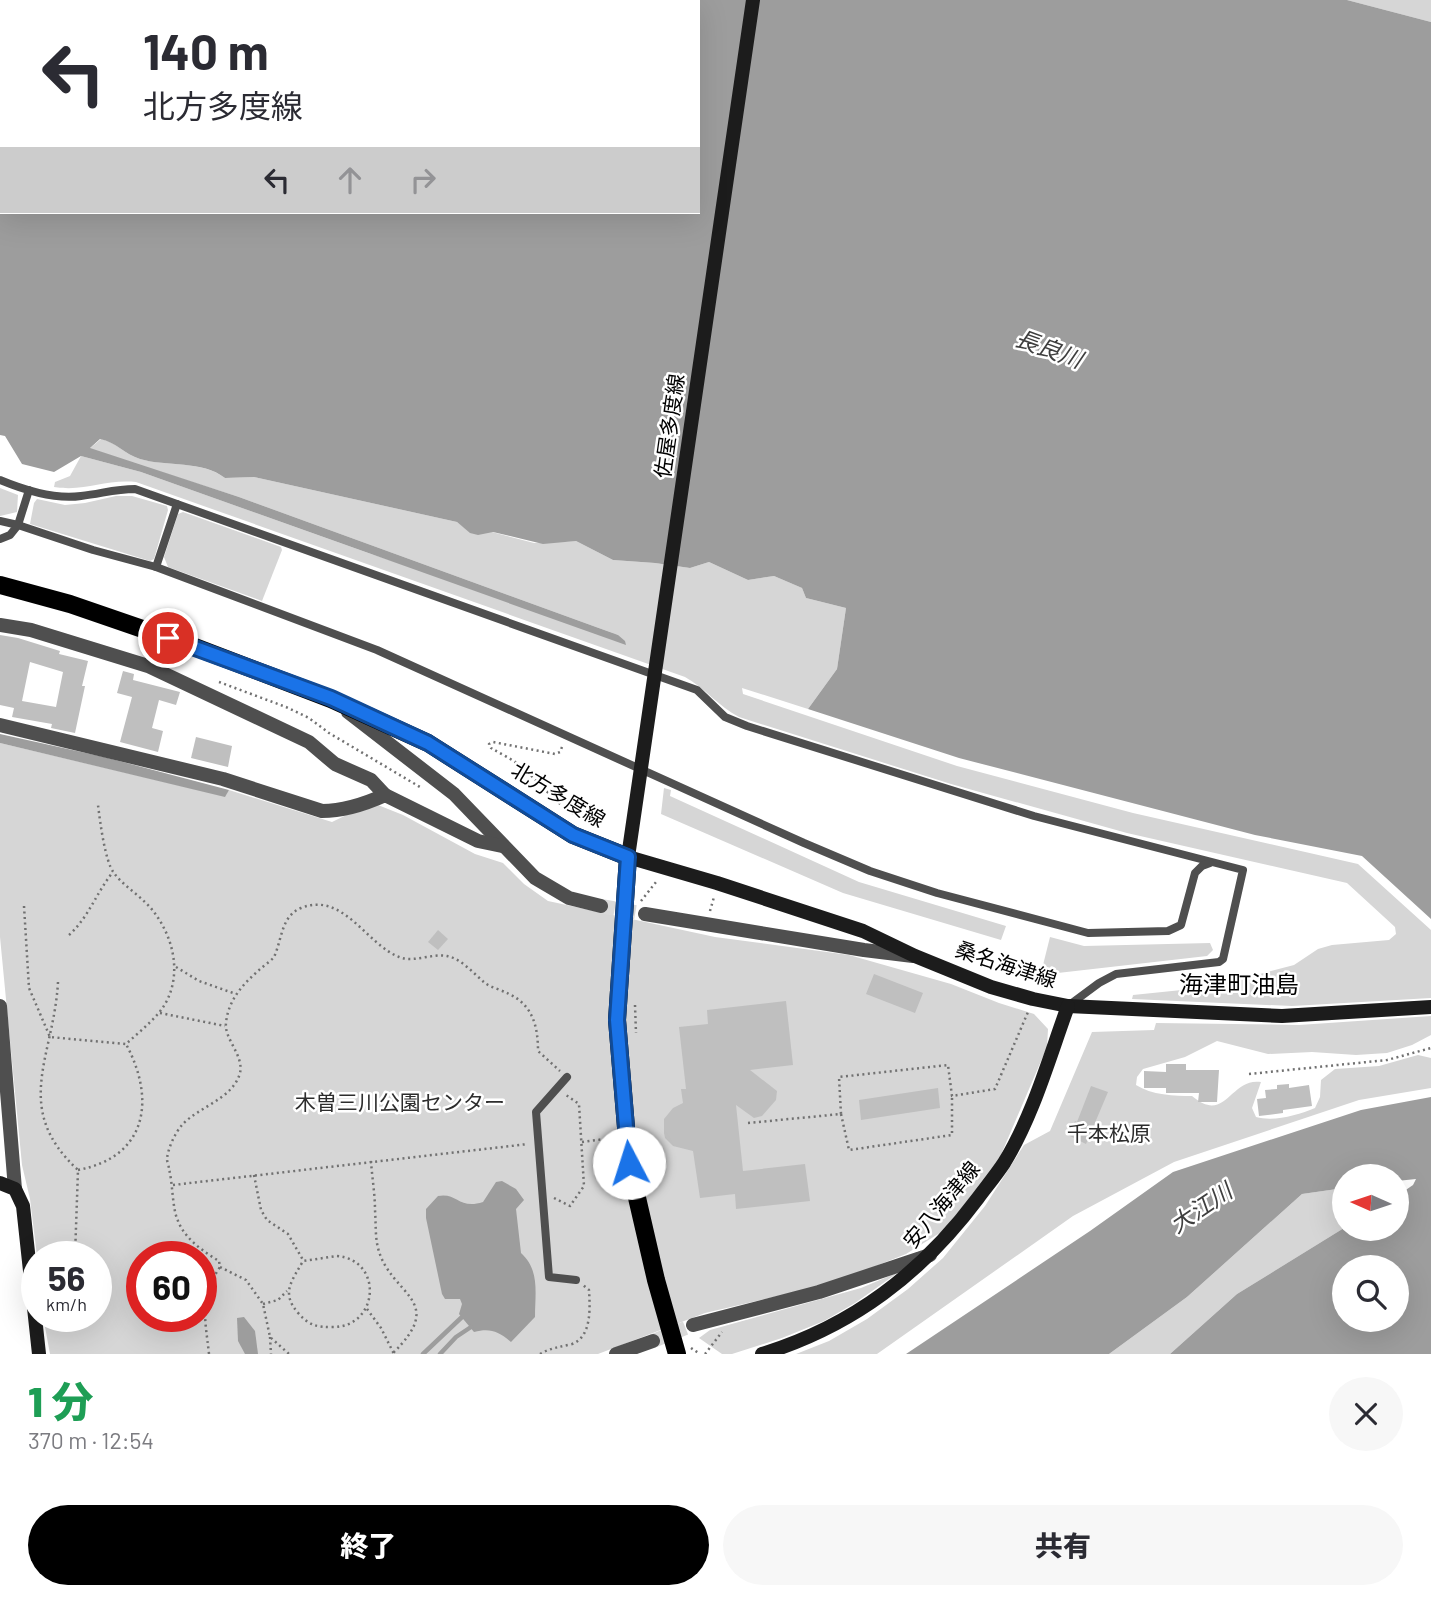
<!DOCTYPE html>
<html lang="ja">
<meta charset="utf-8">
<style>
body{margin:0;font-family:Barlow,"Noto Sans JP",sans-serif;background:#f7f7f7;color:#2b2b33;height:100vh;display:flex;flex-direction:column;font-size:26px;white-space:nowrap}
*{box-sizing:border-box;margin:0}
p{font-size:23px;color:#7c7c81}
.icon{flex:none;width:38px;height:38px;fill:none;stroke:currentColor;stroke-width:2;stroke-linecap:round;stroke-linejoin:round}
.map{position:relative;height:1354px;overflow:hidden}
.side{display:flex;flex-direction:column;background:#fff;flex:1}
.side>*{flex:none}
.guide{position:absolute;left:0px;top:0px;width:700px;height:214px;box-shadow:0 7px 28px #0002;background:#fff;color:#2b2b33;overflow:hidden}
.needle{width:46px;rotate:273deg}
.tools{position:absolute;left:1332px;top:1164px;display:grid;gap:14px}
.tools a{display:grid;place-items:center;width:77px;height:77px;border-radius:50%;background:#fff;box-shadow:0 7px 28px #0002;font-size:35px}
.speed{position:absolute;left:21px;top:1241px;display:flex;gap:14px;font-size:35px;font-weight:700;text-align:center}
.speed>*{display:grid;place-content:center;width:91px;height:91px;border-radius:50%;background:#fff;box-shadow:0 7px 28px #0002;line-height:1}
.speed small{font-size:18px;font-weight:400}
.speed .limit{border:10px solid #d22;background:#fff;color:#111}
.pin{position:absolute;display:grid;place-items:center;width:60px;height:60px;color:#fff;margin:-30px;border:4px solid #fff;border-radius:50%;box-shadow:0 2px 7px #0007}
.me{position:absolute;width:77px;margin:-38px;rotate:355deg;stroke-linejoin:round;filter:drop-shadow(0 0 5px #0008)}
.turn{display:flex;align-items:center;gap:24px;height:147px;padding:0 28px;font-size:32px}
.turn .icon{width:91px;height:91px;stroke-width:2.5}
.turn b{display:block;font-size:49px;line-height:60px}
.lanes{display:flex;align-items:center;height:66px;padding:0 28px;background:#0003;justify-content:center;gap:35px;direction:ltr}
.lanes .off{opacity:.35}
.round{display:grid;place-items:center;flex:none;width:74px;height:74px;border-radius:37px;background:#f7f7f7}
.summary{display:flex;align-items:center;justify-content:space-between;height:119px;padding:0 28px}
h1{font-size:42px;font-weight:800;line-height:52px;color:#1e9e55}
.button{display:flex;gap:14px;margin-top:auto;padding:14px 28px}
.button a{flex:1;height:80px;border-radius:42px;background:#000;color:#fff;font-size:28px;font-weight:800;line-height:80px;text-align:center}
.button a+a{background:#f7f7f7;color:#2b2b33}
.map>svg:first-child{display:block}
.green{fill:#d6d6d6;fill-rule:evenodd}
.water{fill:#9d9d9d;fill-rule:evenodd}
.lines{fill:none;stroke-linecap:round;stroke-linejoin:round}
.stream{stroke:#9d9d9d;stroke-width:4.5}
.building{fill:#bfbfbf;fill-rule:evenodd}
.minor-tunnel{stroke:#d9d9d9;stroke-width:14;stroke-dasharray:14 7;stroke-linecap:butt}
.path{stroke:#717171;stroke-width:2.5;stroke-dasharray:2 3.5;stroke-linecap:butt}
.service{stroke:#4f4f4f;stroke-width:8}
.minor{stroke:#4f4f4f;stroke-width:14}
.tertiary{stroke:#4f4f4f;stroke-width:14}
.secondary{stroke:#1c1c1c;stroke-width:14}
.primary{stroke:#000;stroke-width:18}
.route-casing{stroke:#114b97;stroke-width:18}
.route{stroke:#1a73e8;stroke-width:12}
.labels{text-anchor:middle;stroke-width:5;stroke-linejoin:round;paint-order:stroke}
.street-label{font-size:21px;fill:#000;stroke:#fff}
.park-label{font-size:21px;fill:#2d2d2d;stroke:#fff}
.water-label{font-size:23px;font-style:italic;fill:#3e3e3e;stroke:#fff}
.quarter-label{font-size:24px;fill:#000;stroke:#fff}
</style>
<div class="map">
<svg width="1431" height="1354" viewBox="0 0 1431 1354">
<rect width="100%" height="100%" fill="#fff"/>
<g class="green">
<polygon points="1347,0 1431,0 1431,22"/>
<path d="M101 439C116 442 124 454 140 459 168 467 201 460 225 478L254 477 457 522 470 532H492L534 543 576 541 613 560 655 563 690 568 709 562 748 580 774 576 802 588 806 598 846 608 837 669 808 709 742 688 743 694 957 766 1133 813 1358 864 1431 930V998L1292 1006 1132 999 1133 995 1211 987 1294 965 1318 949 1332 945 1389 940 1396 934 1395 927 1347 883 1127 833 951 784 739 717C719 707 705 688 685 677L136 482C104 479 86 492 54 487L55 482 70 476 81 456 141 472 371 554 618 635 239 497 89 449Z"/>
<polygon points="0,488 18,495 17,512 0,516"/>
<polygon points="116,496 132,496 167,506 168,510 154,559 150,561 30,524 34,503 37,499 65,505 85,503"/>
<polygon points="183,512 281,547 282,550 262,601 168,567 164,557 178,514"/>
<path d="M0 743 224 796 229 790 332 822 363 807 378 805 403 815 475 854 503 863 524 884 548 901 715 937 849 955 951 984 999 1003 1034 1014 1048 1029 1047 1047 997 1164 943 1231 906 1254 833 1283 705 1313 598 1354H50L43 1316H96V1256H37L30 1199 22 1165 0 937ZM142 1256H201V1316H142Z"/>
<polygon points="664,788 671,790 670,796 859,882 1006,926 1001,940 843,893 661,814"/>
<polygon points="1050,937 1084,946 1210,943 1213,950 1207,956 1049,974 1042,969"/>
<path d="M1431 1016V1035L1412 1045 1387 1053 1356 1055 1312 1052 1268 1054 1217 1041 1185 1057 1143 1069 1137 1077 1136 1085C1151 1095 1175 1096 1192 1096 1226 1125 1230 1077 1261 1082L1252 1108 1256 1117C1274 1122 1298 1115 1315 1108L1320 1097 1321 1080 1335 1069 1379 1066 1418 1055 1431 1058V1088L1359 1100 1174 1162 1073 1216 877 1354H796L829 1341 867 1319 908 1289 943 1258 985 1206 1024 1145 1050 1131 1092 1032 1154 1030 1156 1023 1299 1025Z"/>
<polygon points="1344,1188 1344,1228 1237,1294 1170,1354 1109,1354 1187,1297 1302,1194"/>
<polygon points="899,1272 855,1303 824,1321 782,1338 732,1354 722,1354 699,1338 710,1330 861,1288"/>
</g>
<g class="water">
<path d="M0 0H1347L1431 22V919L1362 856 1255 835 959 758 808 709 837 669 846 608 806 598 802 588 774 576 748 580 709 562 690 568 655 563 613 560 576 541 543 544 493 532 478 535 470 533 457 522 254 477 225 478C202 460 167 467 140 459 124 454 116 442 100 439L90 448 239 497 618 635 625 641 626 645 141 472 81 456 54 472 22 464 5 436 0 435ZM2 2H698V212H2Z"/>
<polygon points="0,734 104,757 229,790 225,797 0,743"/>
<path d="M1431 1097V1354H1170L1237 1294 1344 1228H1396L1397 1196 1413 1185 1416 1179 1397 1181 1396 1176H1344V1188L1302 1194 1187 1297 1109 1354H906L1090 1231 1173 1172 1361 1110ZM1344 1267H1396V1320H1344Z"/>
<path d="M502 1181 516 1189 524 1200 516 1209 521 1253C540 1270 535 1293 535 1317L511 1342C498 1331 490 1328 474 1332L459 1314 462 1304 460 1299H445L442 1294 426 1218V1209L438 1196C457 1192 459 1210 483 1202L496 1182Z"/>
<polygon points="244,1317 255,1331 258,1354 245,1354 238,1341 237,1318"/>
</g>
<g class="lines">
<g class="stream">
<polyline points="423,1354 462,1317"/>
<polyline points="440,1354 456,1337 471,1327"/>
</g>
</g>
<g class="building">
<path d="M0 635 18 638 60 651 59 654 88 661 82 686H85L75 733 51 728 52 724 12 717 14 708 0 705ZM30 662 63 672 56 707 22 701Z"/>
<polygon points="123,671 134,674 133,680 180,692 176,705 159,700 152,728 163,731 158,752 120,742 132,697 117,693"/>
<polygon points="196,737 232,746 228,767 191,758"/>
<polygon points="438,930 448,939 438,950 428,942"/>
<polygon points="874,974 923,993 915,1013 866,994"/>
<polygon points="786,1001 793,1065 750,1070 777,1091 776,1100 762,1116 754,1118 736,1105 743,1171 805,1164 810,1201 736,1209 735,1194 700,1198 693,1151 673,1146 665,1138 664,1133 664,1119 673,1108 683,1103 681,1089 686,1089 679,1027 708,1024 707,1010"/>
<polygon points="1166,1064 1186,1064 1186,1070 1219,1070 1217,1102 1198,1102 1199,1093 1166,1093 1166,1088 1144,1088 1144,1071 1166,1072"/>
<polygon points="1289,1084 1289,1088 1309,1085 1312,1106 1283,1110 1283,1113 1259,1116 1257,1099 1266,1098 1265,1090 1277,1089 1277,1085"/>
<polygon points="1091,1086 1108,1092 1086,1144 1068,1135 1075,1121 1077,1122"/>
<polygon points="938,1088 940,1108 861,1120 859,1100"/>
</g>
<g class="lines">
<g class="minor-tunnel">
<polyline points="601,906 645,914"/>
<polyline points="653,1341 693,1325"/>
</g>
<g class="path">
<polyline points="219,682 286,707 309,718 329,733 420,787"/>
<path d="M562 747 560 752 555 754 493 742 489 744 491 748C501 754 514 760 523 768 546 788 566 818 597 823L600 829"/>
<polyline points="641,901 656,882"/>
<path d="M24 906 29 988 50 1037 126 1044C136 1035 148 1025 157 1015 183 986 177 944 156 915 145 898 125 888 114 873 105 862 100 821 98 805"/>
<polyline points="710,911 714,897"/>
<path d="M69 935C89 917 96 893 113 872"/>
<polyline points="176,967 199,981 236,994"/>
<path d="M58 982C54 1057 11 1108 78 1170L75 1256"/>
<polyline points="635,1005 636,1033"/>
<polyline points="160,1013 225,1026"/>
<polyline points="1249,1074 1387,1060 1431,1048"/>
<polyline points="841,1114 849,1150 952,1135 952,1098"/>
<polyline points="748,1123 841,1114 839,1077 948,1065 952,1096 995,1089 1028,1012"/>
<polyline points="582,1142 605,1139"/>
<path d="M371 1161C372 1177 375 1194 375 1210 376 1223 375 1236 378 1248 390 1296 449 1299 392 1354"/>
<path d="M78 1170C147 1157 156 1100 126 1044"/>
<polyline points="254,1175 261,1210 267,1220 288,1234 303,1260"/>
<polyline points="173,1185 528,1144"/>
<polyline points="554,1198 570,1206 584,1186 579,1104 566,1095"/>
<path d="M337 1256C384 1260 379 1328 332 1327 317 1327 310 1326 299 1314 280 1293 292 1281 303 1261Z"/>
<polyline points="220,1267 246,1280 263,1304 270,1337 289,1354"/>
<polyline points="263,1304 278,1300 287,1291"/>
<polyline points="367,1309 381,1328 394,1354"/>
<polyline points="270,1337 271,1354"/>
<polyline points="691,1348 700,1354"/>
<path d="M209 1354C205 1317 199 1299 220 1267L219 1261C204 1252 185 1239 178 1221 172 1208 173 1184 169 1169 169 1166 167 1162 167 1159 168 1148 175 1133 182 1125 198 1107 233 1099 240 1073 244 1055 224 1039 226 1023 228 1001 242 985 258 971 263 966 270 962 274 957 282 940 281 916 301 908 343 891 366 944 399 957 414 963 432 953 447 956 462 959 474 974 485 983 492 988 502 990 509 994 533 1005 538 1027 538 1051L560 1071"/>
<path d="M540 1354C550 1348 560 1347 572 1344 592 1337 590 1307 589 1290L583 1285"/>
<polyline points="705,1354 722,1332"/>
</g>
<g class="service">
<path d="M0 480C24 490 54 500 81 496 101 494 114 489 135 489L697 690 725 717 747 726 1034 816 1243 870 1223 959 1219 962 1116 974 1099 983 1068 1006"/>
<polyline points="29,490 18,525 93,550 156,567 377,650 804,843 870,871 937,893 1088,933 1168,931 1181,925 1195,873 1202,866 1210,863"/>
<polyline points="0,521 18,525 10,535 0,539"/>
<polyline points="156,567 177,504"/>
<polyline points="567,1077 536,1112 549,1277 576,1280"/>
</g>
<g class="minor">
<polyline points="0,625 31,630 148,666 309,742 335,764 371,780 385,795"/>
<polyline points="348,712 454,794 535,878 569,898 601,906"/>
<path d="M0 725 223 779 322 811C344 811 365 804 385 795L478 841 502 846"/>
<polyline points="645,914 864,950 913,956"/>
<polyline points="693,1325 819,1292 930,1255"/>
<polyline points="616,1354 653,1341"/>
</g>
<polyline class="tertiary" points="0,1006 15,1189"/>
<g class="secondary">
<polyline points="753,0 628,857 717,883 863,931 915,956 991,987 1033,999 1068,1006 1282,1016 1431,1007"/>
<polyline points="0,1183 15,1189 23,1206 39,1354"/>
<path d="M762 1354C853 1326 922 1273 978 1198 987 1186 996 1175 1004 1163 1033 1116 1049 1058 1068 1006"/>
</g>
<polyline class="primary" points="0,585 70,604 192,646 331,699 428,743 573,835 628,857 617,1020 629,1163 656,1280 677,1354"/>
</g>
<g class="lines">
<defs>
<polyline id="route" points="168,638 331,698 428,743 573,835 628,857 617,1020 629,1163"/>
</defs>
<use href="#route" class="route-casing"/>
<use href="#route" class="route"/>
</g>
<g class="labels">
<g class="street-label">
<text transform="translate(670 426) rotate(-82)" y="7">佐屋多度線</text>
<text transform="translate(558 795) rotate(31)" y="7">北方多度線</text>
<text transform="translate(1006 965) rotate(18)" y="7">桑名海津線</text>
<text transform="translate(942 1205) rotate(-50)" y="7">安八海津線</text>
</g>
<g class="park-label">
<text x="400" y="1110">木曽三川公園センター</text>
<text x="1109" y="1141">千本松原</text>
</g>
<g class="water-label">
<text transform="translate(1049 349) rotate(20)" y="8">長良川</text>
<text transform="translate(1201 1208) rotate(-34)" y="8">大江川</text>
</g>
<g class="quarter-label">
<text x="1239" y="993">海津町油島</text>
</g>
</g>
</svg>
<div class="tools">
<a><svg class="needle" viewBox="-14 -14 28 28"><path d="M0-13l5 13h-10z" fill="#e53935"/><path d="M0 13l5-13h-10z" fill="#7c7c81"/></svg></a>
<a><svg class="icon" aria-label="search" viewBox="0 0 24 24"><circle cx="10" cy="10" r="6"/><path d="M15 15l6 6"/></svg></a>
</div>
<div class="speed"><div>56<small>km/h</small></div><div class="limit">60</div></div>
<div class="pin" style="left:168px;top:638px;background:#d93025"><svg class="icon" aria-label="arrive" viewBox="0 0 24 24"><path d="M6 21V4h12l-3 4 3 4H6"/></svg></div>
<svg class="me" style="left:629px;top:1163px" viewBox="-20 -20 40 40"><circle r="19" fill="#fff"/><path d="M0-13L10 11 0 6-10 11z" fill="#1a73e8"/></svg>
<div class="guide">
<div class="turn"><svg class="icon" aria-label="left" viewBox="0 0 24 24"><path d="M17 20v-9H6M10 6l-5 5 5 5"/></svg><div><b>140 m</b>北方多度線</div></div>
<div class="lanes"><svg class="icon" aria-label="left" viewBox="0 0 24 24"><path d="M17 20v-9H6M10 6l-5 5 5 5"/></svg><svg class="icon off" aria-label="ahead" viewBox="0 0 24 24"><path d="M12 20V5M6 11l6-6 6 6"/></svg><svg class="icon off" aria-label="right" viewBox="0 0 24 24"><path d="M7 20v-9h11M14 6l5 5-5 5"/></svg></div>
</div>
</div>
<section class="side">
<div class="summary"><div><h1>1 分</h1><p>370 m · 12:54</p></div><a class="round"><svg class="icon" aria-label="close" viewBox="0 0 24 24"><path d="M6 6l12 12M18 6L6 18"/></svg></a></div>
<div class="button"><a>終了</a><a>共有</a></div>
</section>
